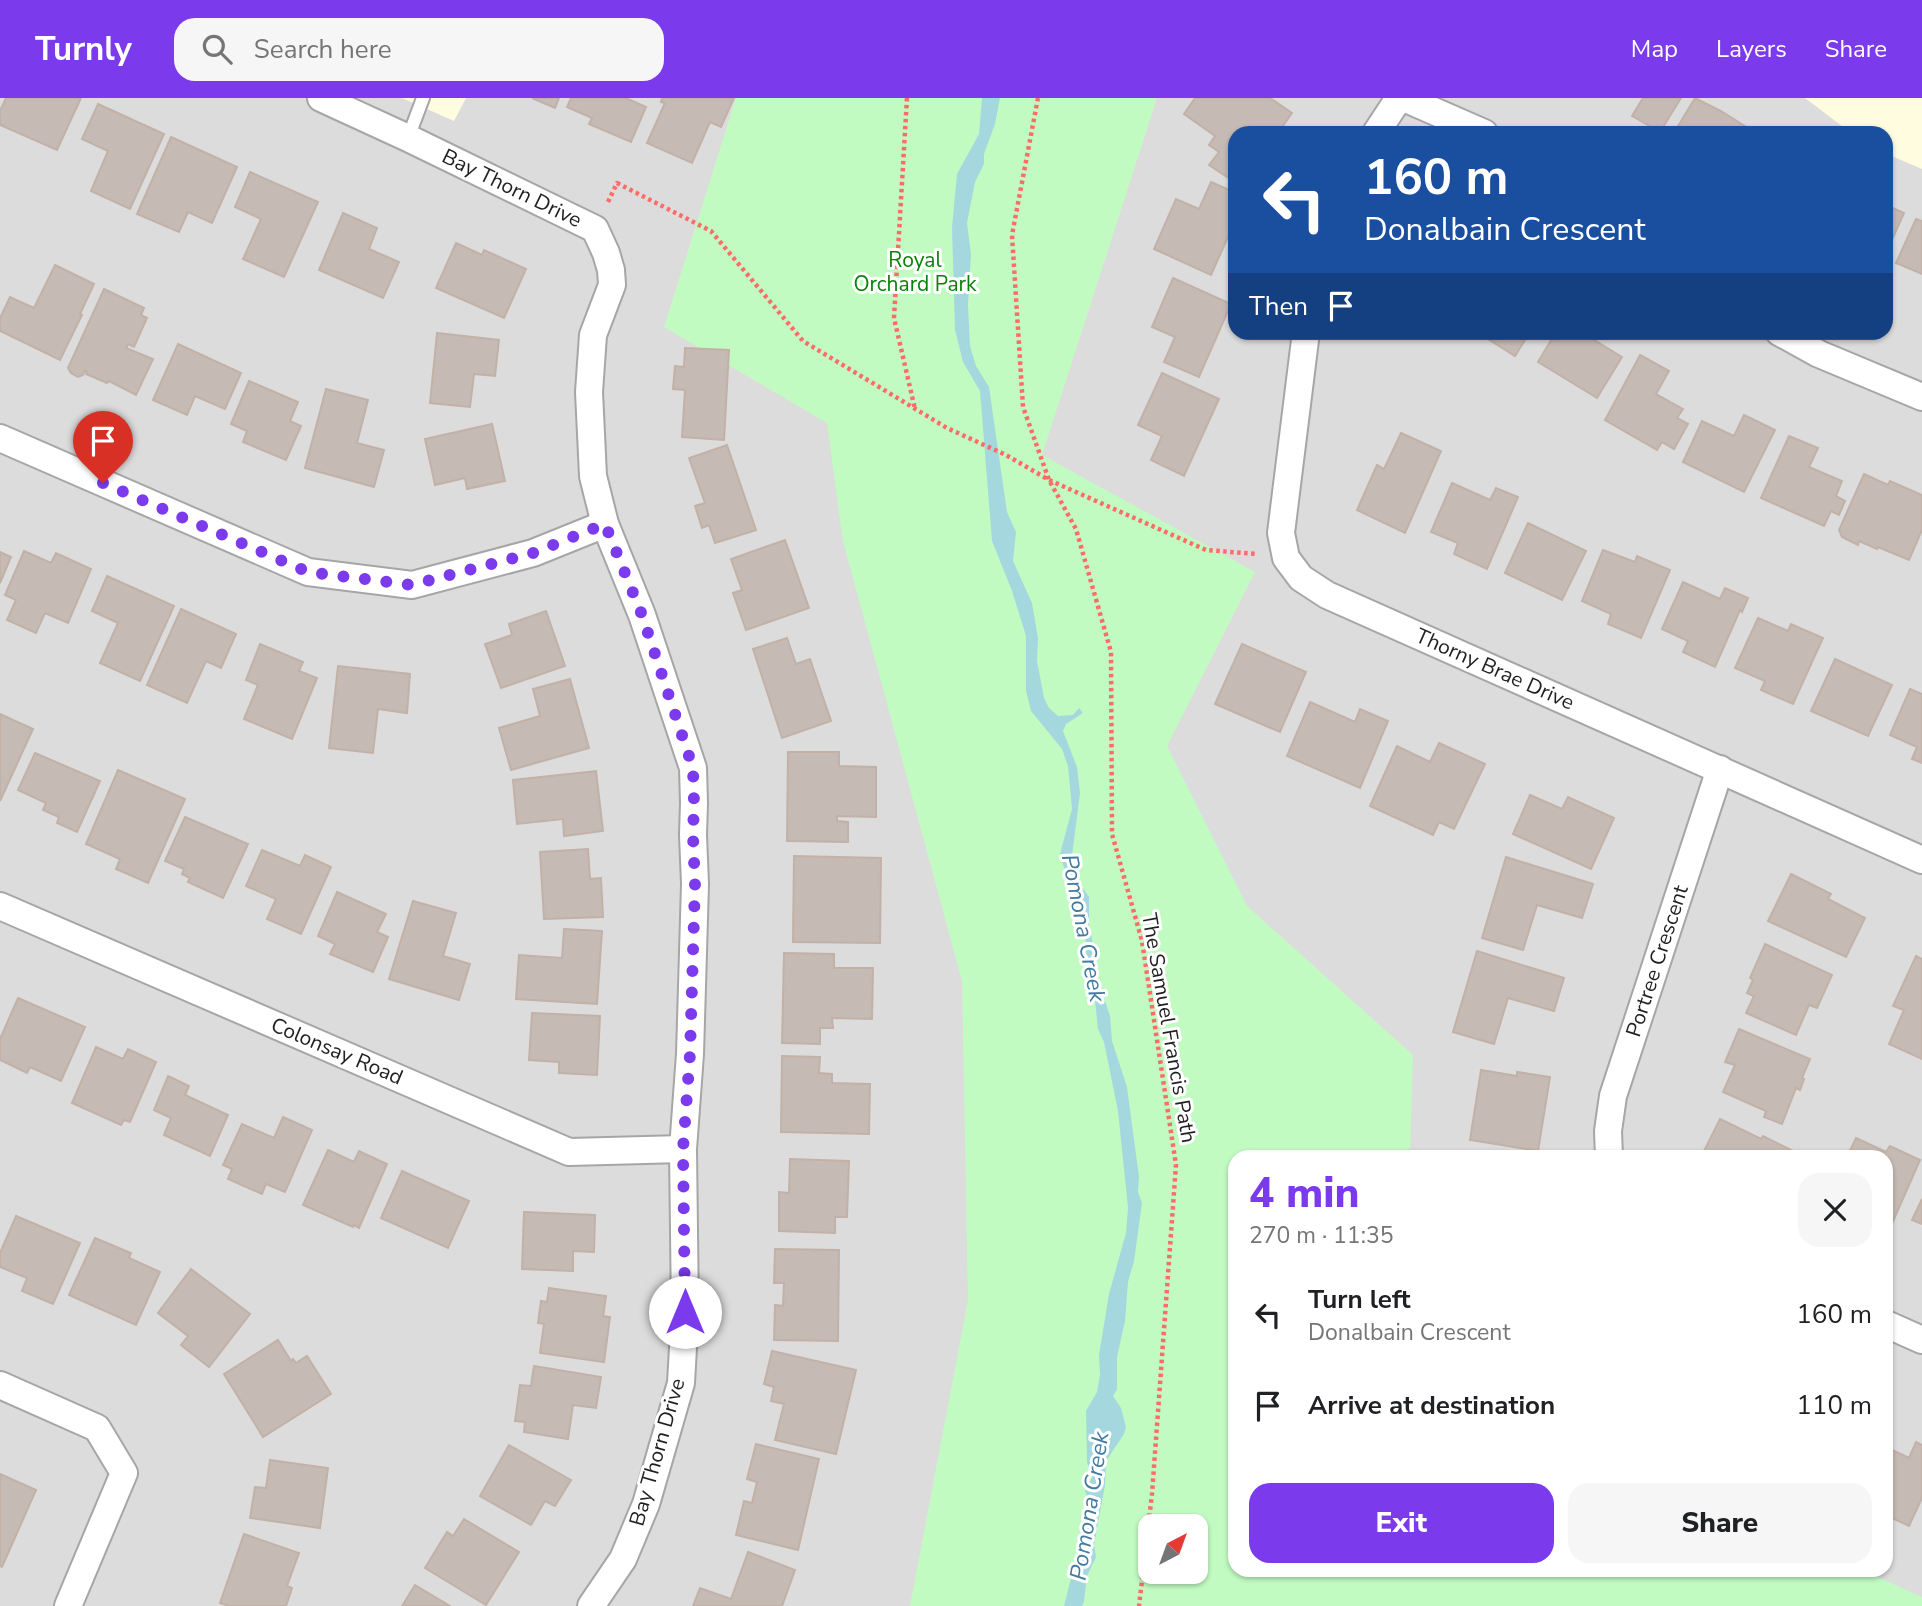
<!DOCTYPE html>
<meta charset="utf-8">
<style>
body{margin:0;font-family:"Nunito Sans",sans-serif;background:#f6f6f6;color:#202124;height:100vh;display:flex;flex-direction:column;font-size:26px;white-space:nowrap}
*{box-sizing:border-box;margin:0}
p{font-size:23px;color:#757577}
.icon{flex:none;width:38px;height:38px;fill:none;stroke:currentColor;stroke-width:2;stroke-linecap:round;stroke-linejoin:round}
.map{position:relative;flex:1;overflow:hidden}
.panel{position:absolute;left:1228px;top:1052px;width:665px;height:427px;display:flex;flex-direction:column;background:#fff;border-radius:21px;box-shadow:0 2px 5px #0004}
.panel>*{flex:none}
.top-card{position:absolute;left:1228px;top:28px;width:665px;height:214px;border-radius:21px;box-shadow:0 2px 5px #0004;background:#1a4fa0;color:#fff;overflow:hidden}
.needle{width:46px;rotate:41deg}
.fabs{position:absolute;left:1138px;top:1416px;display:grid;gap:14px}
.fabs a{display:grid;place-items:center;width:70px;height:70px;border-radius:14px;background:#fff;box-shadow:0 2px 5px #0004;font-size:35px}
.pin{position:absolute;display:grid;place-items:center;width:60px;height:60px;color:#fff;margin:-72px -30px;border-radius:50% 50% 50% 0;rotate:-45deg;box-shadow:0 0 7px #0007}
.pin .icon{rotate:45deg}
.me{position:absolute;width:77px;margin:-38px;rotate:0deg;stroke-linejoin:round;filter:drop-shadow(0 0 5px #0008)}
.turn{display:flex;align-items:center;gap:24px;height:147px;padding:0 21px;font-size:32px}
.turn .icon{width:91px;height:91px;stroke-width:2.5}
.turn b{display:block;font-size:49px;line-height:60px}
.then{display:flex;align-items:center;height:66px;padding:0 21px;background:#0003;gap:14px;font-size:26px}
.round{display:grid;place-items:center;flex:none;width:74px;height:74px;border-radius:21px;background:#f6f6f6}
.head{display:flex;align-items:center;justify-content:space-between;height:119px;padding:0 21px}
h1{font-size:42px;font-weight:800;line-height:52px;color:#7c3aed}
.button{display:flex;gap:14px;margin-top:auto;padding:14px 21px}
.button a{flex:1;height:80px;border-radius:21px;background:#7c3aed;color:#fff;font-size:28px;font-weight:800;line-height:80px;text-align:center}
.button a+a{background:#f6f6f6;color:#202124}
ul{padding:0;list-style:none}
li{display:flex;align-items:center;gap:21px;height:91px;padding:0 21px}
li div{flex:1}
li b{display:block;font-size:26px}
li em{font-style:normal}
header{display:flex;align-items:center;gap:42px;box-sizing:border-box;height:98px;padding:0 35px;background:#7c3aed;color:#fff}
header strong{font-size:33px}
nav{display:flex;gap:38px;margin-inline-start:auto;font-size:24px}
.search{width:490px;height:63px;background:#f6f6f6;display:flex;align-items:center;gap:18px;box-sizing:border-box;padding:0 24px;border-radius:21px;color:#757577;font-size:26px}
.map>svg:first-child{display:block}
.residential{fill:#dddcdc;fill-rule:evenodd}
.education{fill:#fffce0}
.park{fill:#c2fbc2;fill-rule:evenodd}
.water{fill:#a5d7df}
.building{fill:#c5bbb4;stroke:#c2b1a7;stroke-width:2}
.lines{fill:none;stroke-linecap:round;stroke-linejoin:round}
.service-casing{stroke:#a6a6a6;stroke-width:16}
.minor-casing{stroke:#a6a6a6;stroke-width:30}
.path{stroke:#fd6c69;stroke-width:4.5;stroke-dasharray:3.5 3.5;stroke-linecap:butt}
.service{stroke:#fff;stroke-width:12}
.minor{stroke:#fff;stroke-width:26}
.route{stroke:#7c3aed;stroke-width:12;stroke-dasharray:0 21.6}
.labels{text-anchor:middle;stroke-width:6;stroke-linejoin:round;paint-order:stroke}
.street-label{font-size:21px;fill:#1f1f1f;stroke:#fff}
.park-label{font-size:21px;fill:#098209;stroke:#fff}
.water-label{font-size:23px;font-style:italic;fill:#427aa2;stroke:#fff}
</style>
<header>
<strong>Turnly</strong>
<div class="search"><svg class="icon" aria-label="search" viewBox="0 0 24 24"><circle cx="10" cy="10" r="6"/><path d="M15 15l6 6"/></svg>Search here</div>
<nav><a>Map</a><a>Layers</a><a>Share</a></nav>
</header>
<div class="map">
<svg width="1922" height="1508" viewBox="0 0 1922 1508">
<rect width="100%" height="100%" fill="#f0ece5"/>
<path class="residential" d="M0 0H1922V1508H0ZM1236 35H1886V234H1236ZM1236 1059H1886V1472H1236ZM1150 1428H1195V1474H1150Z"/>
<g class="education">
<polygon points="402,0 466,0 454,23"/>
<polygon points="1805,0 1922,0 1922,71 1887,56 1886,35 1851,35"/>
</g>
<path class="park" d="M736 0H1157L1042 357 1255 474 1167 648 1247 808 1413 957 1410 1059H1236V1472H1862L1922 1499V1508H910L968 1202 962 883 843 443 827 325 664 229ZM1150 1428H1195V1474H1150Z"/>
<polygon class="water" points="982,0 1000,0 995,26 984,56 984,66 975,84 967,125 971,156 968,207 970,248 976,268 989,289 1007,414 1016,434 1013,463 1032,505 1038,540 1037,563 1044,600 1049,610 1058,618 1073,617 1079,610 1083,615 1066,626 1063,633 1077,669 1080,695 1071,766 1075,779 1089,799 1089,826 1095,857 1093,867 1110,918 1112,943 1127,989 1139,1079 1138,1094 1142,1105 1134,1163 1128,1184 1125,1223 1117,1259 1117,1291 1113,1298 1121,1310 1126,1329 1124,1336 1106,1363 1105,1387 1094,1447 1096,1459 1087,1478 1084,1503 1082,1508 1064,1508 1079,1449 1080,1430 1090,1405 1085,1393 1092,1379 1087,1364 1086,1313 1097,1294 1100,1277 1099,1257 1109,1196 1126,1135 1128,1110 1118,1013 1104,944 1098,931 1094,893 1087,865 1084,814 1065,773 1060,756 1072,711 1068,668 1062,651 1031,613 1026,593 1026,538 1012,493 992,443 980,293 963,264 955,232 952,129 957,76 979,36"/>
<g class="building">
<polygon points="6,0 81,0 57,52 0,27 0,13"/>
<polygon points="532,0 559,0 555,10"/>
<polygon points="571,0 626,0 646,9 631,44 589,26 592,20 567,9"/>
<polygon points="662,0 734,0 721,29 710,24 692,65 647,45 665,5 661,4"/>
<polygon points="1195,0 1270,0 1292,15 1278,35 1236,35 1236,85 1209,67 1219,54 1209,47 1215,38 1184,16"/>
<polygon points="1643,0 1681,0 1660,34 1632,18"/>
<polygon points="1695,0 1721,13 1756,35 1674,35"/>
<polygon points="98,6 164,36 130,111 91,93 108,53 82,41"/>
<polygon points="171,39 237,69 212,125 188,114 179,134 137,116"/>
<polygon points="250,74 318,104 284,179 243,161 261,121 235,109"/>
<polygon points="1211,84 1236,95 1236,121 1211,177 1154,151 1176,101 1199,111"/>
<polygon points="1886,107 1904,115 1886,155"/>
<polygon points="343,115 377,130 369,151 399,164 383,200 319,172"/>
<polygon points="1916,121 1922,123 1922,176 1896,165"/>
<polygon points="456,145 482,157 484,152 526,171 504,220 436,190"/>
<polygon points="55,167 94,186 80,216 82,217 60,262 0,233 0,220 10,199 34,210"/>
<polygon points="1173,180 1231,206 1199,279 1164,264 1175,239 1152,229"/>
<polygon points="104,191 144,210 141,217 147,220 134,249 128,246 126,250 153,261 136,297 109,283 107,285 86,276 87,274 85,272 83,277 78,279 71,275 68,270"/>
<polygon points="1477,234 1530,234 1515,258"/>
<polygon points="1556,234 1594,234 1591,240 1622,259 1597,300 1538,264"/>
<polygon points="437,235 499,242 495,278 474,276 470,309 430,305"/>
<polygon points="178,246 241,275 225,311 195,298 187,317 153,302"/>
<polygon points="685,250 729,252 724,342 682,339 685,292 673,291 675,268 684,269"/>
<polygon points="1640,257 1669,273 1656,296 1683,311 1677,320 1688,326 1674,351 1662,344 1657,352 1605,322"/>
<polygon points="1162,275 1219,301 1184,378 1151,362 1162,338 1138,327"/>
<polygon points="249,283 298,304 290,323 301,328 286,362 243,344 247,333 231,326"/>
<polygon points="326,291 368,302 357,345 384,352 374,389 305,370"/>
<polygon points="1744,317 1775,332 1744,394 1683,364 1702,323 1734,338"/>
<polygon points="492,326 505,383 467,391 465,380 435,387 425,341"/>
<polygon points="1401,335 1441,353 1405,435 1357,412 1377,367 1384,371"/>
<polygon points="1789,338 1818,350 1809,369 1842,383 1836,398 1845,403 1839,417 1831,413 1824,428 1761,400"/>
<polygon points="727,347 756,432 715,445 709,427 702,430 695,408 705,405 689,360"/>
<polygon points="1864,376 1888,387 1890,383 1922,397 1922,432 1909,462 1878,449 1877,451 1859,443 1858,447 1842,439 1839,432"/>
<polygon points="1452,385 1490,402 1496,390 1518,399 1487,471 1454,456 1458,445 1431,434"/>
<polygon points="1528,425 1586,453 1562,502 1505,475"/>
<polygon points="785,442 809,510 746,532 733,495 742,492 731,461"/>
<polygon points="1603,452 1635,464 1637,458 1670,472 1641,540 1608,526 1611,516 1582,503"/>
<polygon points="24,453 51,465 56,455 91,471 68,525 45,515 36,535 7,522 16,502 5,497"/>
<polygon points="0,454 11,459 0,485"/>
<polygon points="107,478 174,508 140,583 100,565 118,525 92,513"/>
<polygon points="1683,484 1720,501 1725,490 1748,500 1742,514 1740,512 1715,569 1683,554 1688,543 1662,531"/>
<polygon points="181,511 236,536 221,570 206,563 187,605 147,587"/>
<polygon points="546,513 565,568 501,590 485,546 512,537 509,526"/>
<polygon points="1758,520 1788,533 1791,526 1823,540 1793,606 1761,592 1765,583 1735,570"/>
<polygon points="787,540 796,566 810,561 831,623 782,640 753,551"/>
<polygon points="260,546 303,564 299,573 317,580 292,641 244,621 258,587 246,582"/>
<polygon points="1242,546 1306,574 1280,634 1215,606"/>
<polygon points="1835,561 1892,587 1868,638 1811,613"/>
<polygon points="338,568 410,576 407,615 378,611 373,655 329,650"/>
<polygon points="570,581 589,650 511,672 499,630 540,618 533,591"/>
<polygon points="1910,591 1922,596 1922,665 1912,661 1917,649 1890,637"/>
<polygon points="1310,604 1355,624 1360,611 1388,623 1360,690 1287,658"/>
<polygon points="0,616 33,631 0,703"/>
<polygon points="1439,645 1485,666 1454,731 1439,724 1433,737 1370,708 1397,648 1430,664"/>
<polygon points="788,654 839,654 839,668 876,669 876,719 837,718 837,723 848,724 848,744 787,743"/>
<polygon points="35,655 100,683 77,734 57,725 59,719 43,712 46,705 18,692"/>
<polygon points="118,672 185,701 148,785 116,771 120,761 86,746"/>
<polygon points="596,673 603,733 564,738 563,721 517,726 513,682"/>
<polygon points="1530,697 1562,711 1568,699 1614,720 1591,771 1513,736"/>
<polygon points="185,719 248,746 223,800 188,784 190,780 182,776 184,771 165,763"/>
<polygon points="588,751 590,781 601,780 603,819 544,821 540,754"/>
<polygon points="262,752 300,768 305,757 331,769 301,836 267,821 276,801 246,788"/>
<polygon points="794,758 881,760 880,845 793,844"/>
<polygon points="1506,759 1593,786 1582,820 1537,807 1523,852 1482,840"/>
<polygon points="1791,776 1831,796 1828,801 1865,820 1846,859 1768,823"/>
<polygon points="337,794 386,816 377,834 388,839 373,874 330,856 335,846 318,838"/>
<polygon points="413,803 456,815 443,858 470,866 459,902 389,881"/>
<polygon points="564,831 602,833 597,906 516,901 519,857 562,860"/>
<polygon points="1765,846 1832,877 1817,910 1809,907 1796,937 1746,915 1754,898 1747,895 1753,882 1750,880"/>
<polygon points="1477,853 1564,880 1554,913 1508,900 1494,946 1453,934"/>
<polygon points="784,855 834,856 834,870 873,870 872,921 832,920 833,930 820,930 820,946 782,945"/>
<polygon points="1916,858 1922,861 1922,961 1889,946 1904,912 1893,908"/>
<polygon points="18,900 85,929 61,983 30,969 27,975 0,962 0,941"/>
<polygon points="532,915 600,918 597,977 559,975 559,964 529,962"/>
<polygon points="1739,931 1810,961 1802,980 1804,981 1800,992 1796,990 1782,1026 1764,1019 1766,1013 1723,994 1735,967 1725,964"/>
<polygon points="96,949 123,961 128,951 156,964 130,1024 124,1022 121,1027 72,1005"/>
<polygon points="782,958 820,959 819,975 832,976 832,985 870,986 869,1036 781,1034"/>
<polygon points="1481,972 1517,978 1517,974 1550,979 1538,1053 1470,1042"/>
<polygon points="168,978 189,988 185,997 228,1017 210,1058 164,1037 171,1020 154,1012"/>
<polygon points="283,1019 312,1032 285,1094 266,1086 262,1096 228,1081 232,1071 223,1067 242,1026 274,1040"/>
<polygon points="1720,1021 1761,1041 1763,1038 1799,1056 1798,1059 1701,1059"/>
<polygon points="1856,1040 1886,1054 1890,1048 1920,1062 1891,1128 1886,1126 1886,1059 1847,1059"/>
<polygon points="328,1052 354,1064 359,1053 387,1066 359,1130 354,1127 353,1129 303,1107"/>
<polygon points="790,1061 849,1063 847,1119 835,1119 835,1135 779,1133 779,1094 789,1095"/>
<polygon points="402,1073 469,1103 448,1150 381,1120"/>
<polygon points="1922,1101 1922,1126 1912,1122"/>
<polygon points="524,1114 595,1117 594,1154 573,1153 573,1173 522,1171"/>
<polygon points="16,1118 80,1145 53,1206 22,1193 27,1180 0,1169 0,1155"/>
<polygon points="95,1140 131,1155 129,1160 160,1174 136,1227 69,1197"/>
<polygon points="775,1151 839,1152 838,1243 774,1242 775,1207 783,1208 784,1185 774,1185"/>
<polygon points="191,1171 250,1216 209,1269 181,1247 188,1238 158,1215"/>
<polygon points="549,1190 606,1198 603,1218 610,1219 604,1264 540,1255 544,1226 538,1225 541,1203 547,1204"/>
<polygon points="278,1242 291,1263 293,1261 296,1265 307,1258 331,1296 263,1339 224,1276"/>
<polygon points="772,1253 856,1272 836,1356 775,1342 784,1306 771,1303 774,1289 764,1286"/>
<polygon points="534,1268 601,1279 596,1310 573,1307 568,1341 524,1334 525,1324 515,1323 520,1287 531,1288"/>
<polygon points="1916,1344 1922,1347 1922,1400 1909,1428 1886,1417 1886,1349 1909,1360"/>
<polygon points="756,1346 819,1361 798,1452 736,1437 744,1403 752,1405 757,1384 747,1381"/>
<polygon points="509,1347 571,1382 555,1408 545,1403 531,1427 480,1398"/>
<polygon points="270,1362 328,1370 320,1430 250,1420 255,1389 266,1390"/>
<polygon points="0,1376 36,1392 2,1469 0,1468"/>
<polygon points="464,1421 519,1454 486,1507 425,1470 447,1434 453,1438"/>
<polygon points="244,1436 299,1455 287,1488 292,1490 286,1508 229,1508 220,1505"/>
<polygon points="748,1454 795,1472 782,1508 693,1508 700,1490 731,1501"/>
<polygon points="415,1487 450,1508 402,1508"/>
</g>
<g class="lines">
<defs>
<polyline id="service" points="408,40 423,0"/>
<g id="minor">
<polyline points="321,0 408,40 595,131 606,155 611,172 612,187 593,237 589,294 593,378 605,426 642,517 693,670 694,705 693,737 695,786 690,956 683,1051 685,1214 681,1285 646,1406 623,1461 591,1508"/>
<polyline points="1404,0 1484,35"/>
<polyline points="1376,35 1399,0"/>
<polyline points="1306,234 1281,435 1286,460 1301,480 1327,497 1922,762"/>
<polyline points="1779,234 1819,256 1922,299"/>
<polyline points="0,340 308,474 412,487 533,455 605,426"/>
<polyline points="0,808 569,1054 683,1051"/>
<polyline points="1609,1059 1608,1033 1613,998 1720,671"/>
<polyline points="1886,1226 1922,1242"/>
<polyline points="0,1287 97,1330 124,1375 68,1508"/>
</g>
</defs>
<use href="#service" class="service-casing"/>
<use href="#minor" class="minor-casing"/>
<g class="path">
<polyline points="907,0 894,220 915,311"/>
<polyline points="1038,0 1012,137 1023,309 1049,382 1076,431 1111,554 1112,736 1142,843 1176,1067 1152,1396 1139,1508"/>
<polyline points="608,104 617,85 711,133 803,243 947,330 1006,357 1049,382 1206,452 1257,456"/>
</g>
<use href="#service" class="service"/>
<use href="#minor" class="minor"/>
</g>
<g class="lines">
<polyline class="route" points="103,385 308,474 412,487 533,455 605,426 642,517 693,670 694,705 693,737 695,786 690,956 683,1051 685,1214"/>
</g>
<g class="labels">
<g class="street-label">
<text transform="translate(512 90) rotate(26)" y="7">Bay Thorn Drive</text>
<text transform="translate(1495 571) rotate(24)" y="7">Thorny Brae Drive</text>
<text transform="translate(1657 863) rotate(-72)" y="7">Portree Crescent</text>
<text transform="translate(1169 930) rotate(80)" y="7">The Samuel Francis Path</text>
<text transform="translate(337 953) rotate(23)" y="7">Colonsay Road</text>
<text transform="translate(657 1354) rotate(-74)" y="7">Bay Thorn Drive</text>
</g>
<g class="park-label">
<text x="915" y="169">Royal<tspan x="915" dy="24">Orchard Park</tspan></text>
</g>
<g class="water-label">
<text transform="translate(1084 830) rotate(79)" y="8">Pomona Creek</text>
<text transform="translate(1089 1408) rotate(-81)" y="8">Pomona Creek</text>
</g>
</g>
</svg>
<div class="fabs">
<a><svg class="needle" viewBox="-14 -14 28 28"><path d="M0-13l5 13h-10z" fill="#e53935"/><path d="M0 13l5-13h-10z" fill="#757577"/></svg></a>
</div>
<div class="pin" style="left:103px;top:385px;background:#d93025"><svg class="icon" aria-label="arrive" viewBox="0 0 24 24"><path d="M6 21V4h12l-3 4 3 4H6"/></svg></div>
<svg class="me" style="left:685px;top:1214px" viewBox="-20 -20 40 40"><circle r="19" fill="#fff"/><path d="M0-13L10 11 0 6-10 11z" fill="#7c3aed"/></svg>
<div class="top-card">
<div class="turn"><svg class="icon" aria-label="left" viewBox="0 0 24 24"><path d="M17 20v-9H6M10 6l-5 5 5 5"/></svg><div><b>160 m</b>Donalbain Crescent</div></div>
<div class="then">Then<svg class="icon" aria-label="arrive" viewBox="0 0 24 24"><path d="M6 21V4h12l-3 4 3 4H6"/></svg></div>
</div>
<section class="panel">
<div class="head"><div><h1>4 min</h1><p>270 m · 11:35</p></div><a class="round"><svg class="icon" aria-label="close" viewBox="0 0 24 24"><path d="M6 6l12 12M18 6L6 18"/></svg></a></div>
<ul>
<li><svg class="icon" aria-label="left" viewBox="0 0 24 24"><path d="M17 20v-9H6M10 6l-5 5 5 5"/></svg><div><b>Turn left</b><p>Donalbain Crescent</p></div><em>160 m</em></li>
<li><svg class="icon" aria-label="arrive" viewBox="0 0 24 24"><path d="M6 21V4h12l-3 4 3 4H6"/></svg><div><b>Arrive at destination</b></div><em>110 m</em></li>
</ul>
<div class="button"><a>Exit</a><a>Share</a></div>
</section>
</div>
